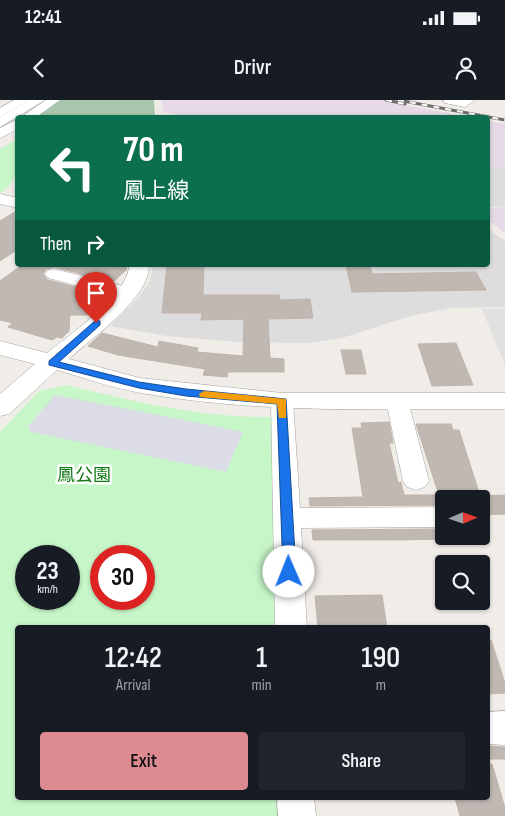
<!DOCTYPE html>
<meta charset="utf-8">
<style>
body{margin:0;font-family:"Sofia Sans Condensed","Noto Sans JP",sans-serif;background:#20242c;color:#f1f3f6;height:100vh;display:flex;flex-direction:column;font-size:19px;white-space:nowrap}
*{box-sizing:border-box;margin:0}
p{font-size:16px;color:#9ea1a6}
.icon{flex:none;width:28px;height:28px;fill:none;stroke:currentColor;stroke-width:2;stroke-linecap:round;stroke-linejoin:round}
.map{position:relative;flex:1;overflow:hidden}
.panel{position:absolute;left:15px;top:525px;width:475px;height:175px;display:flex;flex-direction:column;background:#171b24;border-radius:5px;box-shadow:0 1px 4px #0004}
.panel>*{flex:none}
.guide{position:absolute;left:15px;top:15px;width:475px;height:152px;border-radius:5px;box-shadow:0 1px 4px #0004;background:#0b6e4f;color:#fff;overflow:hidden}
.needle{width:32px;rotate:88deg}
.tools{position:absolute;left:435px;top:390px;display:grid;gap:10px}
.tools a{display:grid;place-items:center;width:55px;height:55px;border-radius:5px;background:#171b24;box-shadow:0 1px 4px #0004;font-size:25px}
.speed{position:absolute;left:15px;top:445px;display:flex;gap:10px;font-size:25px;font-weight:700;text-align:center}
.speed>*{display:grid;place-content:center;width:65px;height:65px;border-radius:50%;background:#171b24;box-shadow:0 1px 4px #0004;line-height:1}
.speed small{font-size:12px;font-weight:400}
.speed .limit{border:8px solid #d22;background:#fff;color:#111}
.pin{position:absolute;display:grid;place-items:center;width:42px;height:42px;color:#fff;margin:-51px -21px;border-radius:50% 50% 50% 0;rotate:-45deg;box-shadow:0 0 5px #0007}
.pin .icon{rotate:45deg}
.me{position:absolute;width:55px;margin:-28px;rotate:359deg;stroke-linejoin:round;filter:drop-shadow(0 0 4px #0008)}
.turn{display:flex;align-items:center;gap:18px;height:105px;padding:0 25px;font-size:22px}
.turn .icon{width:65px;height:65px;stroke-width:2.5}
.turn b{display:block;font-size:35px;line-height:42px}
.then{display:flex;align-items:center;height:48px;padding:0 25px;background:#0003;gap:10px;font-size:19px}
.eta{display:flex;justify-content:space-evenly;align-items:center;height:85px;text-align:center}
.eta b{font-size:30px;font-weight:600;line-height:35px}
.action{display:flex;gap:10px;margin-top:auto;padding:10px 25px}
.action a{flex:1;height:58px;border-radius:5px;background:#dd8b91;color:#111;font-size:20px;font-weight:600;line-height:58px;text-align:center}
.action a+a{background:#20242c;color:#f1f3f6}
.status{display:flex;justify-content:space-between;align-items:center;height:35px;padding:0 25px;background:#171b24;direction:ltr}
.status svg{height:14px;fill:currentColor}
header{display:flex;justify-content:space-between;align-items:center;height:65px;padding:0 25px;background:#171b24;font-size:22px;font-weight:600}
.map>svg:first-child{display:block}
.residential{fill:#dedddd}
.industrial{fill:#e8d9e6}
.cemetery{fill:#a9c7ac}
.park{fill:#c7f7c8;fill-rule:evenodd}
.parking{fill:#e0e0e0}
.plaza{fill:#dbdce6}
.building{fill:#c0b8b3;stroke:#c1b3aa}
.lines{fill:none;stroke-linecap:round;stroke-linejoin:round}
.minor-casing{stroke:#a4a4a4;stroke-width:1}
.tertiary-casing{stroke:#a4a4a4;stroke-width:1}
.minor{fill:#fff;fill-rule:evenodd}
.tertiary{fill:#fff;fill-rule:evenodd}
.rail-casing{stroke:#6e6e6e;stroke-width:3}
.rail{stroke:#fff;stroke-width:2;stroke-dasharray:6;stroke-linecap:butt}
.route{fill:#1a73e8;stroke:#114b97}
.slow{fill:#f59e0b}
.labels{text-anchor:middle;stroke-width:5;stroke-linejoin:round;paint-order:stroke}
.park-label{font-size:18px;fill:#127a15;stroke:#fff}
</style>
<div class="status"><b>12:41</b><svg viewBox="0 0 49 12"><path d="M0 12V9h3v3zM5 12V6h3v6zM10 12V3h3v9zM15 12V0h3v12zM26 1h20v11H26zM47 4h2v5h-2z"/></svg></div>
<header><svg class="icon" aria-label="back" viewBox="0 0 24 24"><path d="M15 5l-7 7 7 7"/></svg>Drivr<svg class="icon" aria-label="person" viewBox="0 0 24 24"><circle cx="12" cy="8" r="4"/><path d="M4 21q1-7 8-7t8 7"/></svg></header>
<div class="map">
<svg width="505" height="716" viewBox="0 0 505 716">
<rect width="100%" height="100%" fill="#f0ece7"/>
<g class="residential">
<polygon points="488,67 505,69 505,106 488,107"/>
<polygon points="488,129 505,141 505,207 451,208 410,216 342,238 310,243 238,242 166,236 110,226 139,197 150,181 153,165 488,165"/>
</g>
<g class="industrial">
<polygon points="161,0 378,0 470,17 188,17 164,12"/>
<polygon points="488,21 505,24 505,69 488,67"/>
<polygon points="505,107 505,133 488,120 488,108"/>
</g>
<polygon class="cemetery" points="60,0 154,0 155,17 32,18"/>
<g class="park">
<path d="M14 41H17C18 60 19 83 0 93V49Z"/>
<path d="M67 285C134 302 203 318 273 317L279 527 18 528V698H285V716H0V332L39 291ZM26 456H69V499H26ZM101 456H144V499H101Z"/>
</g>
<polygon class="parking" points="482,209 505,209 505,265"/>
<polygon class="plaza" points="55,295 174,318 243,332 226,372 31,332 28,326"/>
<g class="building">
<polygon points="18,110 18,149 0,161 0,121"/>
<polygon points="22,165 127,165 126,170 113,182 54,167 46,169 43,174 48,180 99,193 97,196 106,198 87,215 70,215 69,231 62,238 57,237 52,240 8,227 13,223 0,220 0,181"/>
<polygon points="167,165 204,165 203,195 279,195 280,200 310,199 313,218 268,219 270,258 284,259 284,272 228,272 227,277 203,275 205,269 118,255 88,246 102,233 158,247 159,241 198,248 197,252 243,256 244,219 201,220 202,213 162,213"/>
<polygon points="346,165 370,165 372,174 476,172 486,190 352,192"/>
<polygon points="456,243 473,285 432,286 418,244"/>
<polygon points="341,250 361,250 366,274 346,274"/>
<polygon points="389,322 393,343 389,343 398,383 401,382 404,395 439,395 416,324 451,324 453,330 459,330 481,399 444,399 444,405 310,406 309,398 363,397 352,328 362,328 361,323"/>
<polygon points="505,395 505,414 481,415 481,396"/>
<polygon points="444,429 444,439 397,440 313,440 312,430"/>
<polygon points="382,495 387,528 318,528 315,496"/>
<polygon points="488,540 491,540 505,583 505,593 488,594"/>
<polygon points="488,646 505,647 505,659 488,659"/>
<polygon points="492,664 505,708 505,716 460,716 455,698 488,698 488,665"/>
</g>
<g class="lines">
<defs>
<g id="minor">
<polygon points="14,0 29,0 0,17 0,8"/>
<polygon points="46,0 60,0 35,18 20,18"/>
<polygon points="443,0 475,0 465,7 445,3"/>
<polygon points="18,19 18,29 0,38 0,28"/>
<polygon points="54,169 135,189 137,193 135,197 128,199 48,178 45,174 48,170"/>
<polygon points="282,294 290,296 293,301 300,408 444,407 444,427 301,428 307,528 275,528 271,301 274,296"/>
<polygon points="397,294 405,296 408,301 429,381 425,387 416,390 407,387 403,381 386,301 389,296"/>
<polygon points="505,611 505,645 488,644 488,612"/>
<polygon points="277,698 314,698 316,716 278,716"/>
</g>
<g id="tertiary">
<polygon points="29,0 45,0 0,27 0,17"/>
<polygon points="0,94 18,98 18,108 0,104"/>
<path d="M129 165H149C150 198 92 238 69 259L140 278 282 293H505V309C383 309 261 314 141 293 113 288 84 278 57 270L9 314 0 316V294L35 264 0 255V241L47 253C70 234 129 195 129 165Z"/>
</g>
</defs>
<use href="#minor" class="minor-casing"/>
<use href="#tertiary" class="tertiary-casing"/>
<use href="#minor" class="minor"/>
<use href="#tertiary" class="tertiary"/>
<defs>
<g id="rail">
<polyline points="386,0 405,4"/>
<polyline points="398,0 505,20"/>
</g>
</defs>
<use href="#rail" class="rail-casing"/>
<use href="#rail" class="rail"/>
</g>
<polygon class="route" points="96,220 100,221 100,225 59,262 139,282 186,289 286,299 296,472 294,476 289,478 283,472 277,304 186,296 139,288 49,265 49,261"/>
<polygon class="slow" points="204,291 286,299 286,318 279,318 277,304 200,297 199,294"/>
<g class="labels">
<g class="park-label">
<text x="84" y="381">鳳公園</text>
</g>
</g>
</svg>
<div class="tools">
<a><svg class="needle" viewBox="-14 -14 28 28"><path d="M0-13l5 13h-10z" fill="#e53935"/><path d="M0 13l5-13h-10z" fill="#9ea1a6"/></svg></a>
<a><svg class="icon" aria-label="search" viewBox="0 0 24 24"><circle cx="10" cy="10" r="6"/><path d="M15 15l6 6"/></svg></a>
</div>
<div class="speed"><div>23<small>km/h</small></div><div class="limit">30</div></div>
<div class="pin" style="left:96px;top:223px;background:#d93025"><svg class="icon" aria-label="arrive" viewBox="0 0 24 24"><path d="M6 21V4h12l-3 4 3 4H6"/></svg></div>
<svg class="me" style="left:289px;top:472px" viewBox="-20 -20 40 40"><circle r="19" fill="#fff"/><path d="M0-13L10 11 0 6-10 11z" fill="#1a73e8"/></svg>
<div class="guide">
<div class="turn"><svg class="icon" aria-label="left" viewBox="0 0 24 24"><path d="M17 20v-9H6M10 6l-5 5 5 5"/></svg><div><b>70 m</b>鳳上線</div></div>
<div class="then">Then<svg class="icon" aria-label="right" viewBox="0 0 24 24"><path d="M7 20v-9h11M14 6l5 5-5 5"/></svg></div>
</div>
<section class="panel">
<div class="eta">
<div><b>12:42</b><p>Arrival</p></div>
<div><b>1</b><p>min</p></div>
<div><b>190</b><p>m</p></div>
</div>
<div class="action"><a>Exit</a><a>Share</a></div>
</section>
</div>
